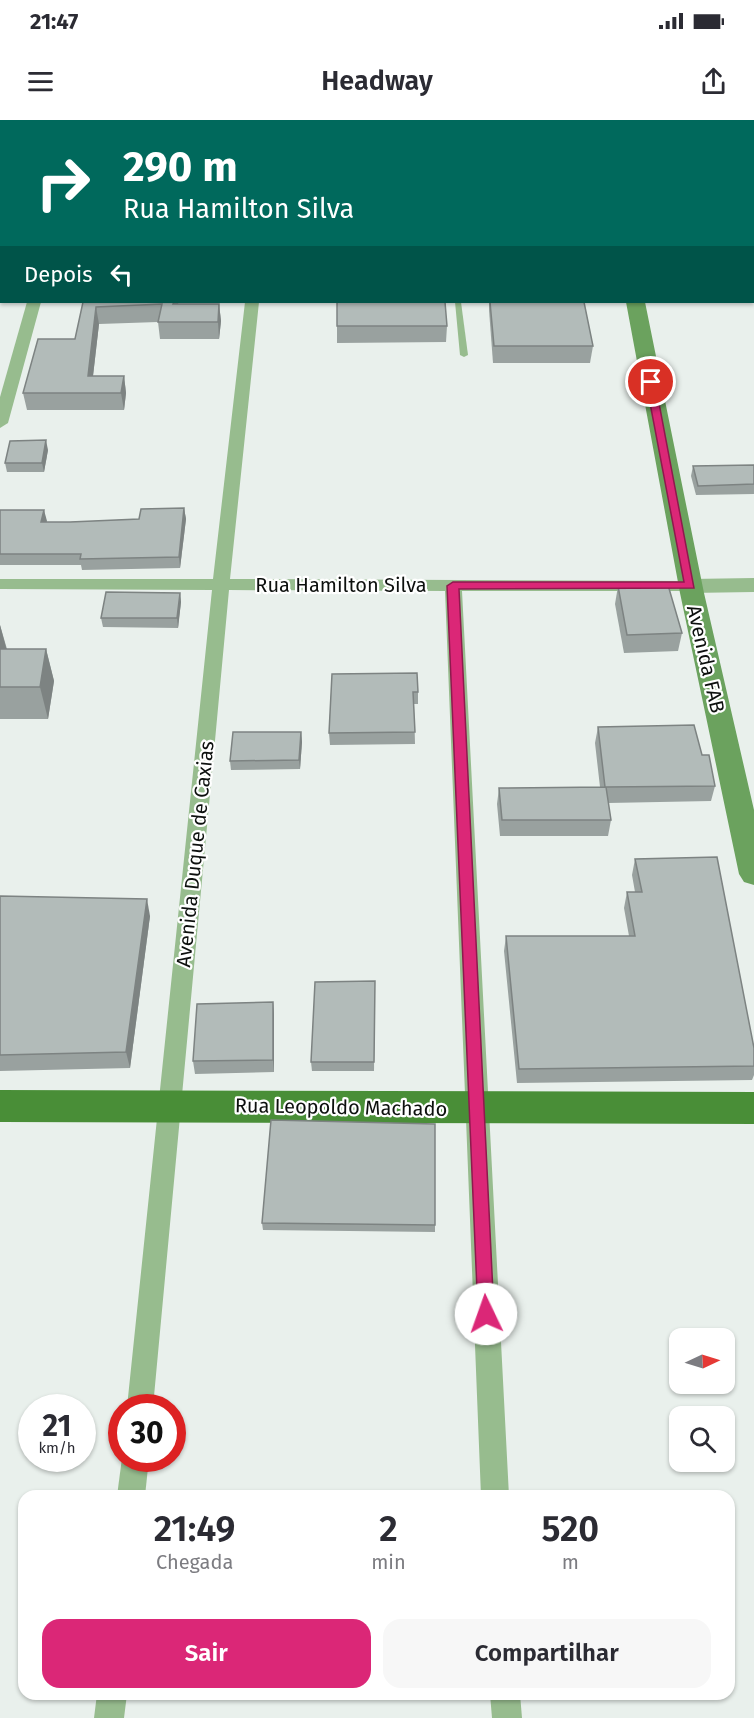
<!DOCTYPE html>
<html lang="pt">
<style>
body{margin:0;font-family:"Fira Sans",sans-serif;background:#f7f7f7;color:#2b2b33;height:100vh;display:flex;flex-direction:column;font-size:22px;white-space:nowrap}
*{box-sizing:border-box;margin:0}
p{font-size:20px;color:#7c7c81}
.icon{flex:none;width:33px;height:33px;fill:none;stroke:currentColor;stroke-width:2;stroke-linecap:round;stroke-linejoin:round}
.map{position:relative;flex:1;overflow:hidden}
.details{position:absolute;left:18px;top:1370px;width:717px;height:210px;display:flex;flex-direction:column;background:#fff;border-radius:18px;box-shadow:0 2px 4px #0004}
.details>*{flex:none}
.hud{position:absolute;left:0px;top:0px;width:754px;height:183px;box-shadow:0 2px 4px #0004;background:#00695c;color:#fff;overflow:hidden}
.needle{width:39px;rotate:86deg}
.tools{position:absolute;left:669px;top:1208px;display:grid;gap:12px}
.tools a{display:grid;place-items:center;width:66px;height:66px;border-radius:12px;background:#fff;box-shadow:0 2px 4px #0004;font-size:30px}
.speed{position:absolute;left:18px;top:1274px;display:flex;gap:12px;font-size:30px;font-weight:700;text-align:center}
.speed>*{display:grid;place-content:center;width:78px;height:78px;border-radius:50%;background:#fff;box-shadow:0 2px 4px #0004;line-height:1}
.speed small{font-size:15px;font-weight:400}
.speed .limit{border:9px solid #d22;background:#fff;color:#111}
.pin{position:absolute;display:grid;place-items:center;width:51px;height:51px;color:#fff;margin:-26px;border:3px solid #fff;border-radius:50%;box-shadow:0 2px 6px #0007}
.me{position:absolute;width:66px;margin:-33px;rotate:357deg;stroke-linejoin:round;filter:drop-shadow(0 0 4px #0008)}
.turn{display:flex;align-items:center;gap:21px;height:126px;padding:0 24px;font-size:27px}
.turn .icon{width:78px;height:78px;stroke-width:2.5}
.turn b{display:block;font-size:42px;line-height:51px}
.then{display:flex;align-items:center;height:57px;padding:0 24px;background:#0003;gap:12px;font-size:22px}
.eta{display:flex;justify-content:space-evenly;align-items:center;height:102px;text-align:center}
.eta b{font-size:36px;font-weight:600;line-height:42px}
.button{display:flex;gap:12px;margin-top:auto;padding:12px 24px}
.button a{flex:1;height:69px;border-radius:18px;background:#db2777;color:#fff;font-size:24px;font-weight:600;line-height:69px;text-align:center}
.button a+a{background:#f7f7f7;color:#2b2b33}
.status{display:flex;justify-content:space-between;align-items:center;height:42px;padding:0 30px;background:#fff;direction:ltr}
.status svg{height:16px;fill:currentColor}
header{display:flex;justify-content:space-between;align-items:center;height:78px;padding:0 24px;background:#fff;font-size:27px;font-weight:600}
.map>svg:first-child{display:block}
.lines{fill:none;stroke-linecap:round;stroke-linejoin:round}
.service{fill:#97bc8e;fill-rule:evenodd}
.minor{fill:#97bc8e;fill-rule:evenodd}
.tertiary{fill:#97bc8e;fill-rule:evenodd}
.secondary{fill:#6ba25e;fill-rule:evenodd}
.primary{fill:#498e37;fill-rule:evenodd}
.wall{fill:#99a19f}
.shaded-wall{fill:#7d8382}
.building{fill:#b2bbb9;stroke:#7d8382;stroke-width:1.5}
.route{fill:#db2777;stroke:#8e194d;stroke-width:1.5}
.labels{text-anchor:middle;stroke-width:4.5;stroke-linejoin:round;paint-order:stroke}
.street-label{font-size:20px;fill:#0d100e;stroke:#fff}
</style>
<div class="status"><b>21:47</b><svg viewBox="0 0 49 12"><path d="M0 12V9h3v3zM5 12V6h3v6zM10 12V3h3v9zM15 12V0h3v12zM26 1h20v11H26zM47 4h2v5h-2z"/></svg></div>
<header><svg class="icon" aria-label="menu" viewBox="0 0 24 24"><path d="M4 6h16M4 12h16M4 18h16"/></svg>Headway<svg class="icon" aria-label="share" viewBox="0 0 24 24"><path d="M12 15V3M7 8l5-5 5 5M5 13v7h14v-7"/></svg></header>
<div class="map">
<svg width="754" height="1598" viewBox="0 0 754 1598">
<rect width="100%" height="100%" fill="#e9f0ec"/>
<g class="lines">
<polygon class="service" points="455,182 461,182 468,235 464,237 460,235"/>
<g class="minor">
<polygon points="79,0 91,0 78,2"/>
<rect x="264" y="0" width="12" height="2"/>
<rect x="420" y="0" width="12" height="2"/>
<rect x="0" y="156" width="2" height="8"/>
<rect x="753" y="156" width="1" height="8"/>
<polygon points="27,182 41,182 8,303 0,308 0,277"/>
<polygon points="245,182 259,182 230,459 690,461 699,466 690,471 462,471 509,1376 481,1376 445,471 229,470 153,1287 127,1287 212,470 0,469 0,459 213,459"/>
<polygon points="122,1338 149,1338 145,1376 117,1376"/>
<polygon points="97,1574 127,1574 124,1598 94,1598"/>
<polygon points="490,1574 520,1574 522,1598 492,1598"/>
</g>
<polygon class="tertiary" points="754,458 754,472 690,473 682,471 679,466 682,461 690,459"/>
<g class="secondary">
<rect x="586" y="0" width="16" height="2"/>
<polygon points="626,182 645,182 704,473 754,690 754,765 744,762 739,754 680,473"/>
</g>
<polygon class="primary" points="0,970 754,972 754,1004 0,1002"/>
</g>
<g class="wall">
<polygon points="0,0 62,0 61,2 2,2 2,33 0,33"/>
<polygon points="293,0 325,0 325,2 294,2"/>
<polygon points="83,182 179,182 178,184 219,184 221,201 219,219 160,219 158,202 99,204 93,256 124,256 126,273 124,290 27,290 23,273 75,219"/>
<polygon points="489,182 584,182 593,226 590,243 493,243 489,190"/>
<polygon points="337,206 447,206 446,222 337,223"/>
<polygon points="48,330 44,352 7,352 5,343"/>
<polygon points="754,345 754,374 696,375 691,356 693,346"/>
<polygon points="184,388 186,399 180,448 82,450 81,445 0,445 0,390 44,390 46,402 70,402 139,399"/>
<polygon points="618,466 682,513 678,531 624,533 615,484"/>
<polygon points="180,473 181,482 178,508 103,507 101,498"/>
<polygon points="0,505 7,529 46,529 54,561 48,599 0,599"/>
<polygon points="332,554 418,572 418,584 414,584 415,624 330,625 329,613"/>
<polygon points="598,607 702,635 715,666 711,681 608,683 611,700 608,716 500,716 497,684 499,668 600,667 595,623"/>
<polygon points="301,612 302,622 300,649 231,650 230,641"/>
<polygon points="635,739 754,928 754,955 752,960 517,963 504,831 506,816 629,816 624,788 627,772 635,772 632,755"/>
<polygon points="0,776 150,796 130,948 0,951"/>
<polygon points="375,861 374,951 312,951 311,942"/>
<polygon points="273,882 274,895 274,952 195,954 193,941"/>
<polygon points="262,1103 435,1105 435,1112 263,1110"/>
</g>
<g class="shaded-wall">
<polygon points="219,184 221,201 219,219 218,202"/>
<polygon points="96,187 99,204 91,273 88,256"/>
<polygon points="124,256 126,273 124,290 121,273"/>
<polygon points="46,320 48,330 44,352 42,343"/>
<polygon points="184,388 186,399 180,448 179,437"/>
<polygon points="44,390 47,401 43,413 41,402"/>
<polygon points="180,473 181,482 178,508 177,498"/>
<polygon points="0,505 8,535 0,551"/>
<polygon points="46,529 54,561 48,599 40,567"/>
<polygon points="301,612 302,622 300,649 299,640"/>
<polygon points="147,779 150,796 130,948 126,932"/>
<polygon points="273,882 274,895 274,952 273,940"/>
</g>
<g class="building">
<polygon points="0,0 56,0 55,2 2,2 2,21 0,21"/>
<polygon points="620,0 686,0 687,2 620,2"/>
<polygon points="83,182 174,182 173,184 219,184 218,202 158,202 162,184 96,187 88,256 124,256 121,273 23,273 38,219 75,219"/>
<polygon points="337,182 445,182 447,206 337,206"/>
<polygon points="490,182 584,182 593,226 494,226"/>
<polygon points="46,320 42,343 5,343 10,321"/>
<polygon points="754,345 754,364 698,366 693,346"/>
<polygon points="184,388 179,437 80,439 81,434 0,434 0,390 44,390 41,402 70,402 139,399 141,389"/>
<polygon points="668,465 682,513 627,515 618,466"/>
<polygon points="106,472 180,473 177,498 101,498"/>
<polygon points="0,529 46,529 40,567 0,567"/>
<polygon points="417,553 418,572 413,572 415,612 329,613 332,554"/>
<polygon points="694,605 702,635 709,635 715,666 606,667 611,700 502,700 499,668 605,667 598,607"/>
<polygon points="233,612 301,612 299,640 230,641"/>
<polygon points="717,737 754,928 754,946 519,949 506,816 635,816 627,772 642,772 635,739"/>
<polygon points="0,776 147,779 126,932 0,935"/>
<polygon points="375,861 374,942 311,942 315,862"/>
<polygon points="273,882 273,940 193,941 197,884"/>
<polygon points="271,1000 435,1004 435,1105 262,1103"/>
</g>
<polygon class="route" points="651,259 655,262 694,468 459,469 494,1194 492,1199 486,1202 480,1199 478,1194 447,466 453,462 684,462 646,262"/>
<g class="labels">
<g class="street-label">
<text x="341" y="472">Rua Hamilton Silva</text>
<text transform="translate(706 539) rotate(77)" y="7">Avenida FAB</text>
<text transform="translate(195 734) rotate(-84)" y="7">Avenida Duque de Caxias</text>
<text transform="translate(341 987) rotate(1)" y="7">Rua Leopoldo Machado</text>
</g>
</g>
</svg>
<div class="tools">
<a><svg class="needle" viewBox="-14 -14 28 28"><path d="M0-13l5 13h-10z" fill="#e53935"/><path d="M0 13l5-13h-10z" fill="#7c7c81"/></svg></a>
<a><svg class="icon" aria-label="search" viewBox="0 0 24 24"><circle cx="10" cy="10" r="6"/><path d="M15 15l6 6"/></svg></a>
</div>
<div class="speed"><div>21<small>km/h</small></div><div class="limit">30</div></div>
<div class="pin" style="left:651px;top:262px;background:#d93025"><svg class="icon" aria-label="arrive" viewBox="0 0 24 24"><path d="M6 21V4h12l-3 4 3 4H6"/></svg></div>
<svg class="me" style="left:486px;top:1194px" viewBox="-20 -20 40 40"><circle r="19" fill="#fff"/><path d="M0-13L10 11 0 6-10 11z" fill="#db2777"/></svg>
<div class="hud">
<div class="turn"><svg class="icon" aria-label="right" viewBox="0 0 24 24"><path d="M7 20v-9h11M14 6l5 5-5 5"/></svg><div><b>290 m</b>Rua Hamilton Silva</div></div>
<div class="then">Depois<svg class="icon" aria-label="left" viewBox="0 0 24 24"><path d="M17 20v-9H6M10 6l-5 5 5 5"/></svg></div>
</div>
<section class="details">
<div class="eta">
<div><b>21:49</b><p>Chegada</p></div>
<div><b>2</b><p>min</p></div>
<div><b>520</b><p>m</p></div>
</div>
<div class="button"><a>Sair</a><a>Compartilhar</a></div>
</section>
</div>
